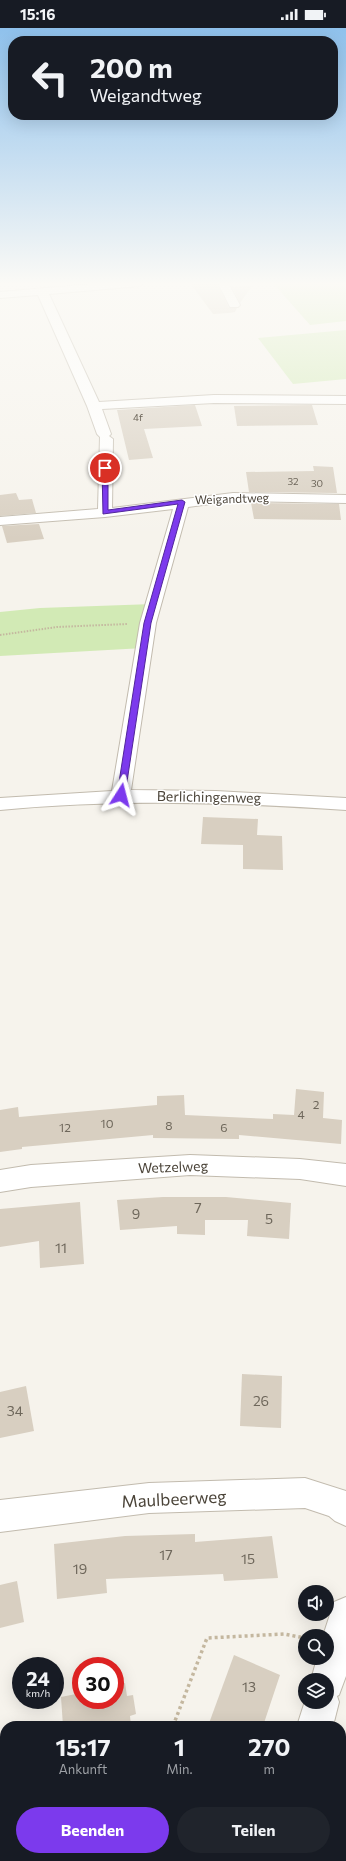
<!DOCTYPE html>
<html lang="de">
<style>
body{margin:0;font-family:Commissioner,sans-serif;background:#20242c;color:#f1f3f6;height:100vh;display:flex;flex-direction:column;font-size:15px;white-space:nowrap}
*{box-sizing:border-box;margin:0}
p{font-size:13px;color:#9ea1a6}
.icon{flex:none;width:22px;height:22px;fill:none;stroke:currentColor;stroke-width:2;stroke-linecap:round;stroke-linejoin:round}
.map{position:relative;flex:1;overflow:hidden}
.drawer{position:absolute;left:0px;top:1693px;width:346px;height:140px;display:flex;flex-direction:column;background:#171b24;border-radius:16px 16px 0 0;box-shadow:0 4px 16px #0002}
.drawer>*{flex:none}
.hud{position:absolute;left:8px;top:8px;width:330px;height:84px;border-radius:16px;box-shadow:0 4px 16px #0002;background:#171b24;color:#f1f3f6;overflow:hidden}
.fabs{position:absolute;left:298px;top:1557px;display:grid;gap:8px}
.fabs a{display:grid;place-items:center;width:36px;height:36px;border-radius:50%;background:#171b24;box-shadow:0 4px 16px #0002;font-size:20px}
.speed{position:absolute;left:12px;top:1629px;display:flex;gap:8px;font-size:20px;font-weight:700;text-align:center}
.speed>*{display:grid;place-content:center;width:52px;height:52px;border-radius:50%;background:#171b24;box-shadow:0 4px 16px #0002;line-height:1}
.speed small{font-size:10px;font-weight:400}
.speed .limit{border:6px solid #d22;background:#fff;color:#111}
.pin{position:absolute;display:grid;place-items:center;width:34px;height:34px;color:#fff;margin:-17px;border:2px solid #fff;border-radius:50%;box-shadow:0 1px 4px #0007}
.me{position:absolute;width:44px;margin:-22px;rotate:9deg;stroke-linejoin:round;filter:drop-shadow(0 0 3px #0008)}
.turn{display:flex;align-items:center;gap:14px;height:84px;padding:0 16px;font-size:18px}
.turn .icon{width:52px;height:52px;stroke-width:2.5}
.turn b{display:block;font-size:28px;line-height:34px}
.eta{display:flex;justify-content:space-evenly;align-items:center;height:68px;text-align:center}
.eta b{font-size:24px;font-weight:700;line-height:28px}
.primary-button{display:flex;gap:8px;margin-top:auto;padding:8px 16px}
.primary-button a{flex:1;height:46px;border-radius:24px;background:#7c3aed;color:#fff;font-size:16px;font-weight:700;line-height:46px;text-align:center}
.primary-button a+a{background:#20242c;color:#f1f3f6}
.status{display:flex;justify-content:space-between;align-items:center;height:28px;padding:0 20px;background:#171b24;direction:ltr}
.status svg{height:11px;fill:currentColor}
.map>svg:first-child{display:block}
.green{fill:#d2eab5}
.building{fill:#d8cfc1}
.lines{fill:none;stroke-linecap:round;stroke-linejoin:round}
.minor-casing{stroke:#c2bbae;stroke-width:2}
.path-far1{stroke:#c4b79f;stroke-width:2;stroke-dasharray:1.5 1.5;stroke-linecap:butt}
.path{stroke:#c4b79f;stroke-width:3.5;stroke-dasharray:3 3;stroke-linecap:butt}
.minor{fill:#fff;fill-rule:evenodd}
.route{fill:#7c3aed;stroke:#51269a}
.labels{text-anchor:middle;stroke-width:3;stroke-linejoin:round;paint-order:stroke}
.far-number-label{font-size:10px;fill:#6e675b}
.far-street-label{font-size:12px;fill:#4b4439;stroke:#fff}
.number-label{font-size:12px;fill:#6e675b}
.street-label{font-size:14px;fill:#4b4439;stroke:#fff}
.near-number-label{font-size:14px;fill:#6e675b}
.near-street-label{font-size:17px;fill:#4b4439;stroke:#fff}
</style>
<div class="status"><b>15:16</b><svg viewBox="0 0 49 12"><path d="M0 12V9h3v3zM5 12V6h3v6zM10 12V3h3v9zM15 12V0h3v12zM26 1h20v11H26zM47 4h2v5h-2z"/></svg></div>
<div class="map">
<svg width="346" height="1833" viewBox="0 0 346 1833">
<rect width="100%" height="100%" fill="#f6f3ec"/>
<g class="green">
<polygon points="273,255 346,255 346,293 310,297"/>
<polygon points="346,302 346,351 293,356 258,310"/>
<polygon points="153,576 144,620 0,628 0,584 40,580"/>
<polygon points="5,1809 5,1828 113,1828 111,1833 0,1833 0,1810"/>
</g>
<g class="building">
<polygon points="190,255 217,255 229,280 237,280 235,284 229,285 213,286"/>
<polygon points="252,258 240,275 232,259"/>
<polygon points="195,377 202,398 144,401 153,430 129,432 117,382"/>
<polygon points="312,377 318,397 237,398 234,378"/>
<polygon points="313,438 333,439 337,465 249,464 246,444 314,443"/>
<polygon points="16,465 19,472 32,471 36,485 0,488 0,467"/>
<polygon points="251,475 339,476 341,492 254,491"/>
<polygon points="39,496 44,511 7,515 2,498"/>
<polygon points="203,789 258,791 257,807 282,808 283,842 243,841 243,817 201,816"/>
<polygon points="296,1061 324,1064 323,1090 342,1092 341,1116 239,1107 239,1111 153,1110 153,1107 22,1119 22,1121 0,1124 0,1082 18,1079 19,1089 157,1077 157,1068 184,1067 185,1087 273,1091 273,1086 294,1087"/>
<polygon points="163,1169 226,1169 291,1175 289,1211 247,1208 248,1192 205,1192 205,1207 177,1206 177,1198 120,1202 117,1172"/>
<polygon points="80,1174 84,1236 40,1240 39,1213 0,1219 0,1181"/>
<polygon points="242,1346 282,1348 281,1400 240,1398"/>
<polygon points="26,1358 34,1403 0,1410 0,1364"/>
<polygon points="195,1506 195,1514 272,1508 278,1550 224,1553 223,1546 106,1551 107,1565 57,1571 54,1516 125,1508"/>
<polygon points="17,1553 24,1594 0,1600 0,1557"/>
<polygon points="234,1627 280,1647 263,1698 208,1698"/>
<polygon points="125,1655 127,1668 133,1667 136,1686 130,1688 131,1698 63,1698 61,1669 81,1665 81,1672 115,1672 115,1658"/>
</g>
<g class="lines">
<defs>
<g id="minor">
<path d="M104 255H145L140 258 49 266 99 374 214 367 346 368V376L214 375 102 381 111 406 109 408 113 411 112 480 233 465 346 467V475L233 473 188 479 156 595 131 762 216 763 346 770V782C230 774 116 771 0 782V770L112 763 140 595 173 481 105 489 0 497V489L98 481 100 409 97 406 87 378 38 267 0 270V264Z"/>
<polygon points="218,255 228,255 240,277 238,279 230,279"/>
<polygon points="190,1127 300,1131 346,1136 346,1158 300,1151 190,1147 31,1159 0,1164 0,1142 31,1137"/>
<polygon points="305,1450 346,1463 346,1498 335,1493 329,1488 305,1480 149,1485 0,1504 0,1472 149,1455"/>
<polygon points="346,1569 346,1648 339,1667 337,1668 339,1674 333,1698 297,1698 305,1673 327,1674 327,1652 311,1652 317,1630 327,1630 327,1608 323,1608 334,1574"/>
<polygon points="5,1783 5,1819 0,1820 0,1784"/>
<polygon points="261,1828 299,1828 297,1833 259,1833"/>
</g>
</defs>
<use href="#minor" class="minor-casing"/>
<polyline class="path-far1" points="0,607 57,599 127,596"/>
<polyline class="path" points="173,1698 207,1610 284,1606 305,1610"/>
<use href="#minor" class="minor"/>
</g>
<linearGradient id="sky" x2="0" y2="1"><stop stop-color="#8fc1ec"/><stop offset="0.5" stop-color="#fbfaf6"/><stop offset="1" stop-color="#fbfaf6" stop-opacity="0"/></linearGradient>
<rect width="346" height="511" fill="url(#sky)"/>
<polygon class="route" points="105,439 108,440 108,482 182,472 185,474 151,595 125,767 121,769 117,767 144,595 178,476 103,486 102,440"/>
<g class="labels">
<g class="far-number-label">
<text x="138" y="393">4f</text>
<text x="293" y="457">32</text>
<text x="317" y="459">30</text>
</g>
<g class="far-street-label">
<text transform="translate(232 471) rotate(-2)" y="4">Weigandtweg</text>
</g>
<g class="number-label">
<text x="316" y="1081">2</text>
<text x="301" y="1091">4</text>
<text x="107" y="1100">10</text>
<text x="169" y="1102">8</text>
<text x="65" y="1104">12</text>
<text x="224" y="1104">6</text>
</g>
<g class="street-label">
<text transform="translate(209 769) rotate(1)" y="5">Berlichingenweg</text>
<text transform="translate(173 1139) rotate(-2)" y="5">Wetzelweg</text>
</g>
<g class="near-number-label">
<text x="198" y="1185">7</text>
<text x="136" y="1191">9</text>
<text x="269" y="1196">5</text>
<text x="61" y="1225">11</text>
<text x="261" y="1378">26</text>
<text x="15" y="1388">34</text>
<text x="166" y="1532">17</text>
<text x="248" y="1536">15</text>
<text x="80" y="1546">19</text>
<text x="249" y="1664">13</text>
</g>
<g class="near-street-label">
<text transform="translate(174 1471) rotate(-3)" y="6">Maulbeerweg</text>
</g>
</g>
</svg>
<div class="fabs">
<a><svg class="icon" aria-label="sound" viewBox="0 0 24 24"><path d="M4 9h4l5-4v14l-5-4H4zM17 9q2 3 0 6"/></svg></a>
<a><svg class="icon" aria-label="search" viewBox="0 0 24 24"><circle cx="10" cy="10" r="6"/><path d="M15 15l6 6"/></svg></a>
<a><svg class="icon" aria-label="layers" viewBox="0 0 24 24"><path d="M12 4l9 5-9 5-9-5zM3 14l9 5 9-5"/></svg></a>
</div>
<div class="speed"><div>24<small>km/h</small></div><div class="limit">30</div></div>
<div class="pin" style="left:105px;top:440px;background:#d93025"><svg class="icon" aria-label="arrive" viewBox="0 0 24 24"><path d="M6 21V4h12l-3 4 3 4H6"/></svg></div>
<svg class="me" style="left:121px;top:767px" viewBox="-20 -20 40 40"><path d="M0-17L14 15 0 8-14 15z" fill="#7c3aed" stroke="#fff" stroke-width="4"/></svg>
<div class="hud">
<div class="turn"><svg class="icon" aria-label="left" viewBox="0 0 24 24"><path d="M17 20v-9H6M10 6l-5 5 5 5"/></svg><div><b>200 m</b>Weigandtweg</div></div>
</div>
<section class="drawer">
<div class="eta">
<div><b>15:17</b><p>Ankunft</p></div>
<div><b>1</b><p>Min.</p></div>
<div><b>270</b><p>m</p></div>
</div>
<div class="primary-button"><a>Beenden</a><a>Teilen</a></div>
</section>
</div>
